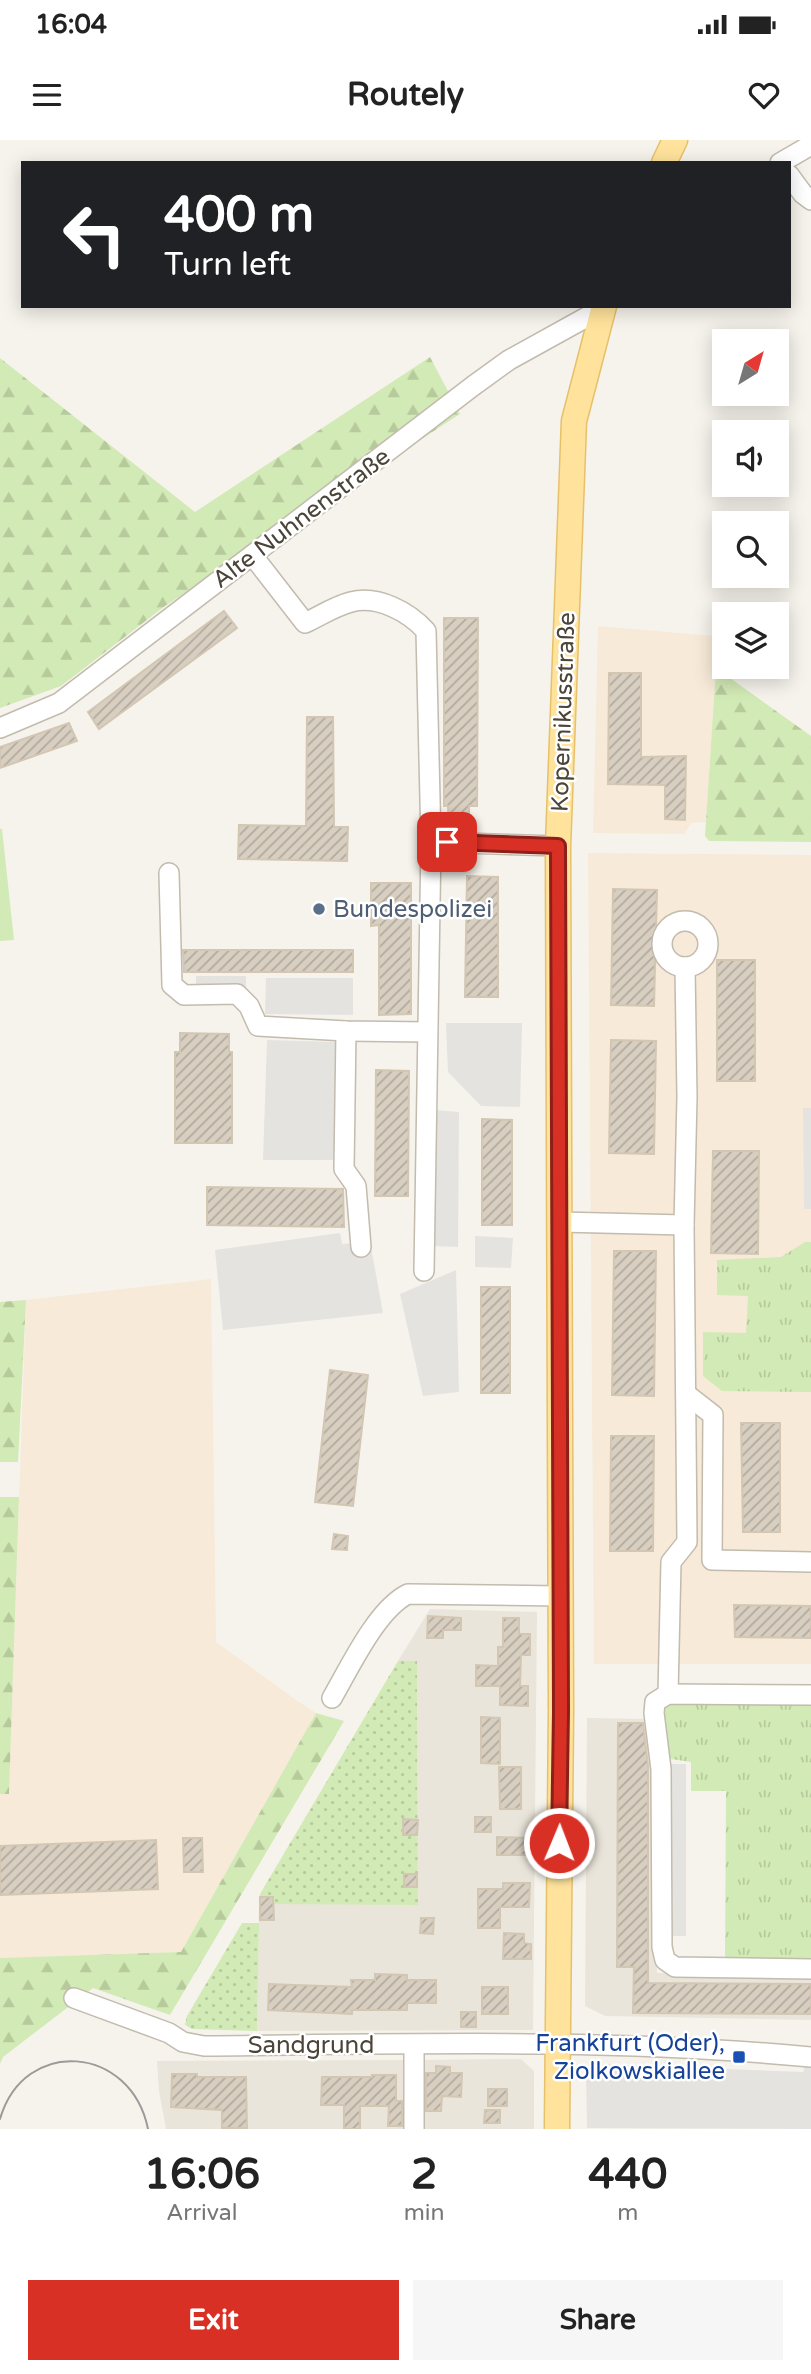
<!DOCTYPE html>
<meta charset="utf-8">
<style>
body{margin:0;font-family:"Varela Round",sans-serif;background:#f6f6f6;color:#222;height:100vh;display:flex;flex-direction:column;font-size:26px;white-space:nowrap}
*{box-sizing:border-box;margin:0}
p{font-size:23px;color:#767676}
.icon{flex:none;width:38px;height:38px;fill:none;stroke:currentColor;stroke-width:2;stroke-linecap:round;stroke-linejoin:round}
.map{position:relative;height:1989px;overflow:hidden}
.panel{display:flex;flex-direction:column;background:#fff;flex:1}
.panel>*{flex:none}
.hud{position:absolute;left:21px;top:21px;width:770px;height:147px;border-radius:0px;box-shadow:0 4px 18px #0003;background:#202124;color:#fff;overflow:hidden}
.needle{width:46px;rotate:37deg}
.buttons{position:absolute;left:712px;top:189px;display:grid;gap:14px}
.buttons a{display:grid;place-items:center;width:77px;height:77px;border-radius:0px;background:#fff;box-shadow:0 4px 18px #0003;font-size:35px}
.pin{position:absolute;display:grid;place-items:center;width:60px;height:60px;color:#fff;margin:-30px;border-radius:14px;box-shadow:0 4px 10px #0006}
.me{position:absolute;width:77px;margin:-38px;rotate:1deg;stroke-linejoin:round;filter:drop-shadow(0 0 5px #0008)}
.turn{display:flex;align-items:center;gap:24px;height:147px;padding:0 28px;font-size:32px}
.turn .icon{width:91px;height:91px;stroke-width:2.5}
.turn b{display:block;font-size:49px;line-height:60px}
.eta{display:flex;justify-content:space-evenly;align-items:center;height:119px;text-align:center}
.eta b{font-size:42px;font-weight:700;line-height:49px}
.button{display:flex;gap:14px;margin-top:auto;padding:14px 28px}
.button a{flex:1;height:80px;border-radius:0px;background:#d93025;color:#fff;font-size:28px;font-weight:700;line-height:80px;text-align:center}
.button a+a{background:#f6f6f6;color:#222}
.status{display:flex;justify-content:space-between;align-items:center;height:49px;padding:0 35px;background:#fff;direction:ltr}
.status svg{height:19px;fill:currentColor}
header{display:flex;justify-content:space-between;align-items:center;height:91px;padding:0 28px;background:#fff;font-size:32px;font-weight:700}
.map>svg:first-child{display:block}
.residential{fill:#eae5da}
.commercial{fill:#f7ead8}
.grass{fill:url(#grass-tufts)}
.forest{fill:url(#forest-firs)}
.park{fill:url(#park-dots)}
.pitch{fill:#d2eab5}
.parking{fill:#e5e3e0}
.building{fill:url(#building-hatch);stroke:#d3c7b4;stroke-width:2}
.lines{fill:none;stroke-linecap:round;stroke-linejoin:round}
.minor-casing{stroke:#c2bbae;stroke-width:22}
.major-casing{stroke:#e6c16a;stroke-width:27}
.minor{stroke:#fff;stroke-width:19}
.major{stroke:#ffe39c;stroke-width:24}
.tram{stroke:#9a9a9a;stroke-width:2}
.route-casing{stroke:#8d1f18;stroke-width:18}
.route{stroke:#d93025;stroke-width:12}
.service-dot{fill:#5c6f8a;stroke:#fff;stroke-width:2.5}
.transit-dot{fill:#1a4fb4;stroke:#fff;stroke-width:2.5}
.labels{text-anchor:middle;stroke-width:5;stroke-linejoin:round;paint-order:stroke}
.street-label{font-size:24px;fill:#4b4439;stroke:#fff}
.service-label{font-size:24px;fill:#4e5e75;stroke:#fff;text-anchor:start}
.transit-label{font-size:24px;fill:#164399;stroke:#fff;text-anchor:end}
</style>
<div class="status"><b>16:04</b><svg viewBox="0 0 49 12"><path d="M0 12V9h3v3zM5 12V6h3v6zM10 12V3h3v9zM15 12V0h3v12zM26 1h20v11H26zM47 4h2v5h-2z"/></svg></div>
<header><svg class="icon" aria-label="menu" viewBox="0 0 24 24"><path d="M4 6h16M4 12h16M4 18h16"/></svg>Routely<svg class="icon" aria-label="heart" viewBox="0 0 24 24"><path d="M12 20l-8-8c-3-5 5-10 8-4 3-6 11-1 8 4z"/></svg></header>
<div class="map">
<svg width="811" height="1989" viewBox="0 0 811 1989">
<defs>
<pattern id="grass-tufts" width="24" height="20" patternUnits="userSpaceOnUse" patternTransform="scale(1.75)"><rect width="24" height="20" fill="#d2eab5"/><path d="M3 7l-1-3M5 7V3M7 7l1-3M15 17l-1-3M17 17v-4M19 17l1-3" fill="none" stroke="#b6ca9c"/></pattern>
<pattern id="forest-firs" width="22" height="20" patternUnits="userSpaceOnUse" patternTransform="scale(1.75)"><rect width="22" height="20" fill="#d2eab5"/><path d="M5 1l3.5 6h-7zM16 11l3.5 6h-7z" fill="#b6ca9c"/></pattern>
<pattern id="park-dots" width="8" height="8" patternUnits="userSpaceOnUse" patternTransform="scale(1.75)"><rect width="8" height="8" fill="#d2eab5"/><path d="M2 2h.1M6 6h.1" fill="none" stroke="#b6ca9c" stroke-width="1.8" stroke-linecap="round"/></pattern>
<pattern id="building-hatch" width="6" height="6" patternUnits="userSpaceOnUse" patternTransform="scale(1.75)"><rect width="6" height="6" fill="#d8cfc1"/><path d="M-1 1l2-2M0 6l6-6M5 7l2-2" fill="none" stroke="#b1aa9e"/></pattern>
</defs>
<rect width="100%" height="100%" fill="#f6f3ec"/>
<g class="residential">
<polygon points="430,1469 537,1472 533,1890 257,1891 259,1764 418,1764 417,1521 398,1521"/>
<polygon points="587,1578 650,1579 657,1833 811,1836 811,1880 605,1876 585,1866"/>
<polygon points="521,1919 534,1931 534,1989 418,1989 418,1920"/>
<polygon points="410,1920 409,1989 166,1989 159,1951 157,1921"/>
</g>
<g class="commercial">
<polygon points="598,486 714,496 716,528 706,682 691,683 684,694 593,693"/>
<polygon points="588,713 811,715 811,1524 594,1524"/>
<polygon points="211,1139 216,1502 296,1560 316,1573 181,1812 0,1818 0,1654 9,1653 26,1160"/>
</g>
<g class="grass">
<polygon points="805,1102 811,1102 811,1252 722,1251 703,1236 703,1192 746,1193 748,1156 717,1155 717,1120 781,1117"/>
<polygon points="673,1560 811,1560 811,1819 725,1817 726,1651 691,1651 691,1622 671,1619 663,1599 662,1571"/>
</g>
<g class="forest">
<polygon points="430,217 460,274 165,466 61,546 0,568 0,218 195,372"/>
<polygon points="716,528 811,596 811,702 709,701 705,696"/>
<polygon points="26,1160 18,1322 0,1322 0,1162"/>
<polygon points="0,1357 19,1357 9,1654 0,1654"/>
<polygon points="316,1573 344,1581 170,1875 93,1848 3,1917 0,1924 0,1818 181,1812"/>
</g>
<g class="park">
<polygon points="398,1521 417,1521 418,1765 259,1764 260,1754"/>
<polygon points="242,1783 259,1783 257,1891 192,1889 185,1885 187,1876"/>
</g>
<polygon class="pitch" points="0,689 2,689 14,800 0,801"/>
<g class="parking">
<polygon points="196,836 246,836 246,849 196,848"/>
<polygon points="266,838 353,838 353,875 265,874"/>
<polygon points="446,883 522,883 520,967 481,966 448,932"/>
<polygon points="267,900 335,902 336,1020 263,1020"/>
<polygon points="803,968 811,968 811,1069 804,1069"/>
<polygon points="434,970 459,972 458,1107 432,1106"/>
<polygon points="340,1093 342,1104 370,1102 383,1173 223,1190 215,1110"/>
<polygon points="475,1096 513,1098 511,1128 475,1127"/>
<polygon points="456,1130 459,1252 423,1256 400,1154"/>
<polygon points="671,1624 686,1624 686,1796 670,1796"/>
<polygon points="597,1924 803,1932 805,1926 811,1927 811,1989 587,1988 586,1934 598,1935"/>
</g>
<g class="building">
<polygon points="224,471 237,488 99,589 88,572"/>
<polygon points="444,478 478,478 477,666 469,666 469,691 449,690 448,666 444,666"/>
<polygon points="609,533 641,533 641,617 686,616 685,680 665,679 665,645 608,644"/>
<polygon points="307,577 333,577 334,687 348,687 347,721 238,719 239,685 306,686"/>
<polygon points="69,583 77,601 0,628 0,607"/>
<polygon points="467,736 498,737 498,857 465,857"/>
<polygon points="371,743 411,743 411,874 379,875 379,785 371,786"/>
<polygon points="613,749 657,750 654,866 611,865"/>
<polygon points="183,810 353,810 353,832 184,832"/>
<rect x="717" y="820" width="38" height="121"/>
<polygon points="180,893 229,894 229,912 232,912 232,1003 175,1003 175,912 180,912"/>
<polygon points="611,900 656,901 654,1014 609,1013"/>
<polygon points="376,930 409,931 408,1056 375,1056"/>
<polygon points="482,979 512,980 512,1085 482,1085"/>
<polygon points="713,1011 759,1011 758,1114 711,1113"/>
<polygon points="207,1047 343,1049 344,1087 207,1085"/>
<polygon points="614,1111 656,1111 654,1256 612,1255"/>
<rect x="481" y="1147" width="29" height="106"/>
<polygon points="330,1230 368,1235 353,1366 315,1362"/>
<polygon points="741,1283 780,1283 780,1392 743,1392"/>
<polygon points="611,1296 654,1296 653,1411 610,1411"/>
<polygon points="334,1394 348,1396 347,1410 332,1409"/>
<polygon points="734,1465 811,1466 811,1498 735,1497"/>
<polygon points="428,1476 461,1478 461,1490 443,1490 443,1498 427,1498"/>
<polygon points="503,1478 519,1478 519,1494 530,1494 530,1515 521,1515 520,1546 528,1546 528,1566 500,1565 500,1546 476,1546 476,1525 498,1526 498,1507 503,1507"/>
<polygon points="481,1577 500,1578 500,1624 481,1623"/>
<polygon points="618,1583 643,1583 648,1626 648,1843 811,1844 811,1874 633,1873 634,1827 617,1827"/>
<polygon points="499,1627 521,1627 521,1669 500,1669"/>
<rect x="475" y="1677" width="16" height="15"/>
<polygon points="403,1679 418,1680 417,1695 403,1695"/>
<polygon points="497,1697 528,1698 528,1715 497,1715"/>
<polygon points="183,1698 202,1698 203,1732 184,1732"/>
<polygon points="156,1700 158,1749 0,1755 0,1706"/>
<rect x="404" y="1734" width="13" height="13"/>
<polygon points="503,1743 530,1743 529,1767 500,1767 500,1788 478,1788 478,1749 503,1749"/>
<polygon points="260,1757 273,1757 274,1780 260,1780"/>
<polygon points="421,1778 434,1778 433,1794 420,1793"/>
<polygon points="504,1793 524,1794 524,1803 531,1804 531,1819 503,1819"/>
<polygon points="375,1834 407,1835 407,1840 436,1840 436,1863 407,1863 407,1870 352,1870 352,1874 268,1870 269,1844 352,1847 351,1840 375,1840"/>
<rect x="482" y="1847" width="26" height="27"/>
<rect x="461" y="1872" width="15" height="15"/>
<polygon points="436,1926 450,1927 450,1933 462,1933 461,1957 442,1956 441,1971 426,1971 426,1933 436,1933"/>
<polygon points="172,1934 197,1934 197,1937 246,1937 247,1988 222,1988 222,1970 171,1967"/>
<polygon points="372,1935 396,1935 396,1961 402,1961 402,1986 388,1986 389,1966 360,1966 360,1989 344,1989 344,1965 321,1965 322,1937 372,1937"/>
<rect x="488" y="1949" width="19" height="17"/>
<polygon points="485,1970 500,1970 500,1983 484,1983"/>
</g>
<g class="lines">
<defs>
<g id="minor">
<polyline points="780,23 811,5"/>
<polyline points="789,35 803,54 811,60"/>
<path d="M253 416 305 483C320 476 335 466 351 462 378 455 409 472 426 491L431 702"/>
<polyline points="0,588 59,563 473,246 509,220 603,168"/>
<polyline points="169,733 172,845 184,855 237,854 249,866 258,886 346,891 427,892"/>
<circle cx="685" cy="804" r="23"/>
<polyline points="346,891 344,1029 356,1046 361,1107"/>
<polyline points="560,1082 684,1085"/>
<polyline points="424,1131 431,702 558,706"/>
<polyline points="686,1254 713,1275 712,1420 811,1422"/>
<polyline points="668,1554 671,1422 687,1402 684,1085 687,957 685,827"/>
<polyline points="811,1555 668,1554 655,1562 654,1573 661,1629 662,1807 665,1820 675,1827 811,1829"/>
<path d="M332 1558C350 1527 377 1469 408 1454L561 1456"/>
<path d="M74 1858 169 1893 183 1902 204 1906C406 1904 609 1898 811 1917"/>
<polyline points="414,1989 414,1905"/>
</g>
<g id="major">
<polyline points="664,23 675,0"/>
<polyline points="557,1989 561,1571 558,706 574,281 604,166"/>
</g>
</defs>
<use href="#minor" class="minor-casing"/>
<use href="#major" class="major-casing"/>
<use href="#minor" class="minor"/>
<use href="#major" class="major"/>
<path class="tram" d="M0 1979C24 1896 131 1905 148 1989"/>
</g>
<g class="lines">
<defs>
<polyline id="route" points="447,702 558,706 561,1571 559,1703"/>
</defs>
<use href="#route" class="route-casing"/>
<use href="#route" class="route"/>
</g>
<circle class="service-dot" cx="319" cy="769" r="7"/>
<rect class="transit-dot" x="732" y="1910" width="14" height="14" rx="3.5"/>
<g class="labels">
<g class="street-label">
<text transform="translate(301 378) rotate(-37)" y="8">Alte Nuhnenstraße</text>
<text transform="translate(563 572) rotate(-88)" y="8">Kopernikusstraße</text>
<text x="311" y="1913">Sandgrund</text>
</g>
<g class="service-label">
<text x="333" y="777">Bundespolizei</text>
</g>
<g class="transit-label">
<text x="725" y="1911">Frankfurt (Oder),<tspan x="725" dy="28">Ziolkowskiallee</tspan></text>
</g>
</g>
</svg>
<div class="buttons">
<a><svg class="needle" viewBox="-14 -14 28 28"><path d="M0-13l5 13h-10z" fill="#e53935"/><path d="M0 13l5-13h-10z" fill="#767676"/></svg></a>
<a><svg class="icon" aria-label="sound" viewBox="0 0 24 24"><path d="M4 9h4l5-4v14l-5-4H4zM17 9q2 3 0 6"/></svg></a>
<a><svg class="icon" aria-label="search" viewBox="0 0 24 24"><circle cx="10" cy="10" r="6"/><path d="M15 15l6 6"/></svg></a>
<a><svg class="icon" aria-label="layers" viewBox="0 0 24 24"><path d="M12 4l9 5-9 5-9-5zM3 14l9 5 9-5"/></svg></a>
</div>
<div class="pin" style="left:447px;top:702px;background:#d93025"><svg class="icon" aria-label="arrive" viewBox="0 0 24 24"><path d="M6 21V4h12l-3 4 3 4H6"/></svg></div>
<svg class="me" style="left:559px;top:1703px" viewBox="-20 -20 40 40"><circle r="17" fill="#d93025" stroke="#fff" stroke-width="3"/><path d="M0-11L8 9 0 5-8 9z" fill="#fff"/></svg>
<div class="hud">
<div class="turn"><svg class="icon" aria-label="left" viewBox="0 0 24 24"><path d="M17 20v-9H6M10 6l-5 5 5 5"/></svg><div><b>400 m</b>Turn left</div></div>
</div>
</div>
<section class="panel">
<div class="eta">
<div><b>16:06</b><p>Arrival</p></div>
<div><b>2</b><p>min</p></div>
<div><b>440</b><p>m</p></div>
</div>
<div class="button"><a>Exit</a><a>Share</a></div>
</section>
